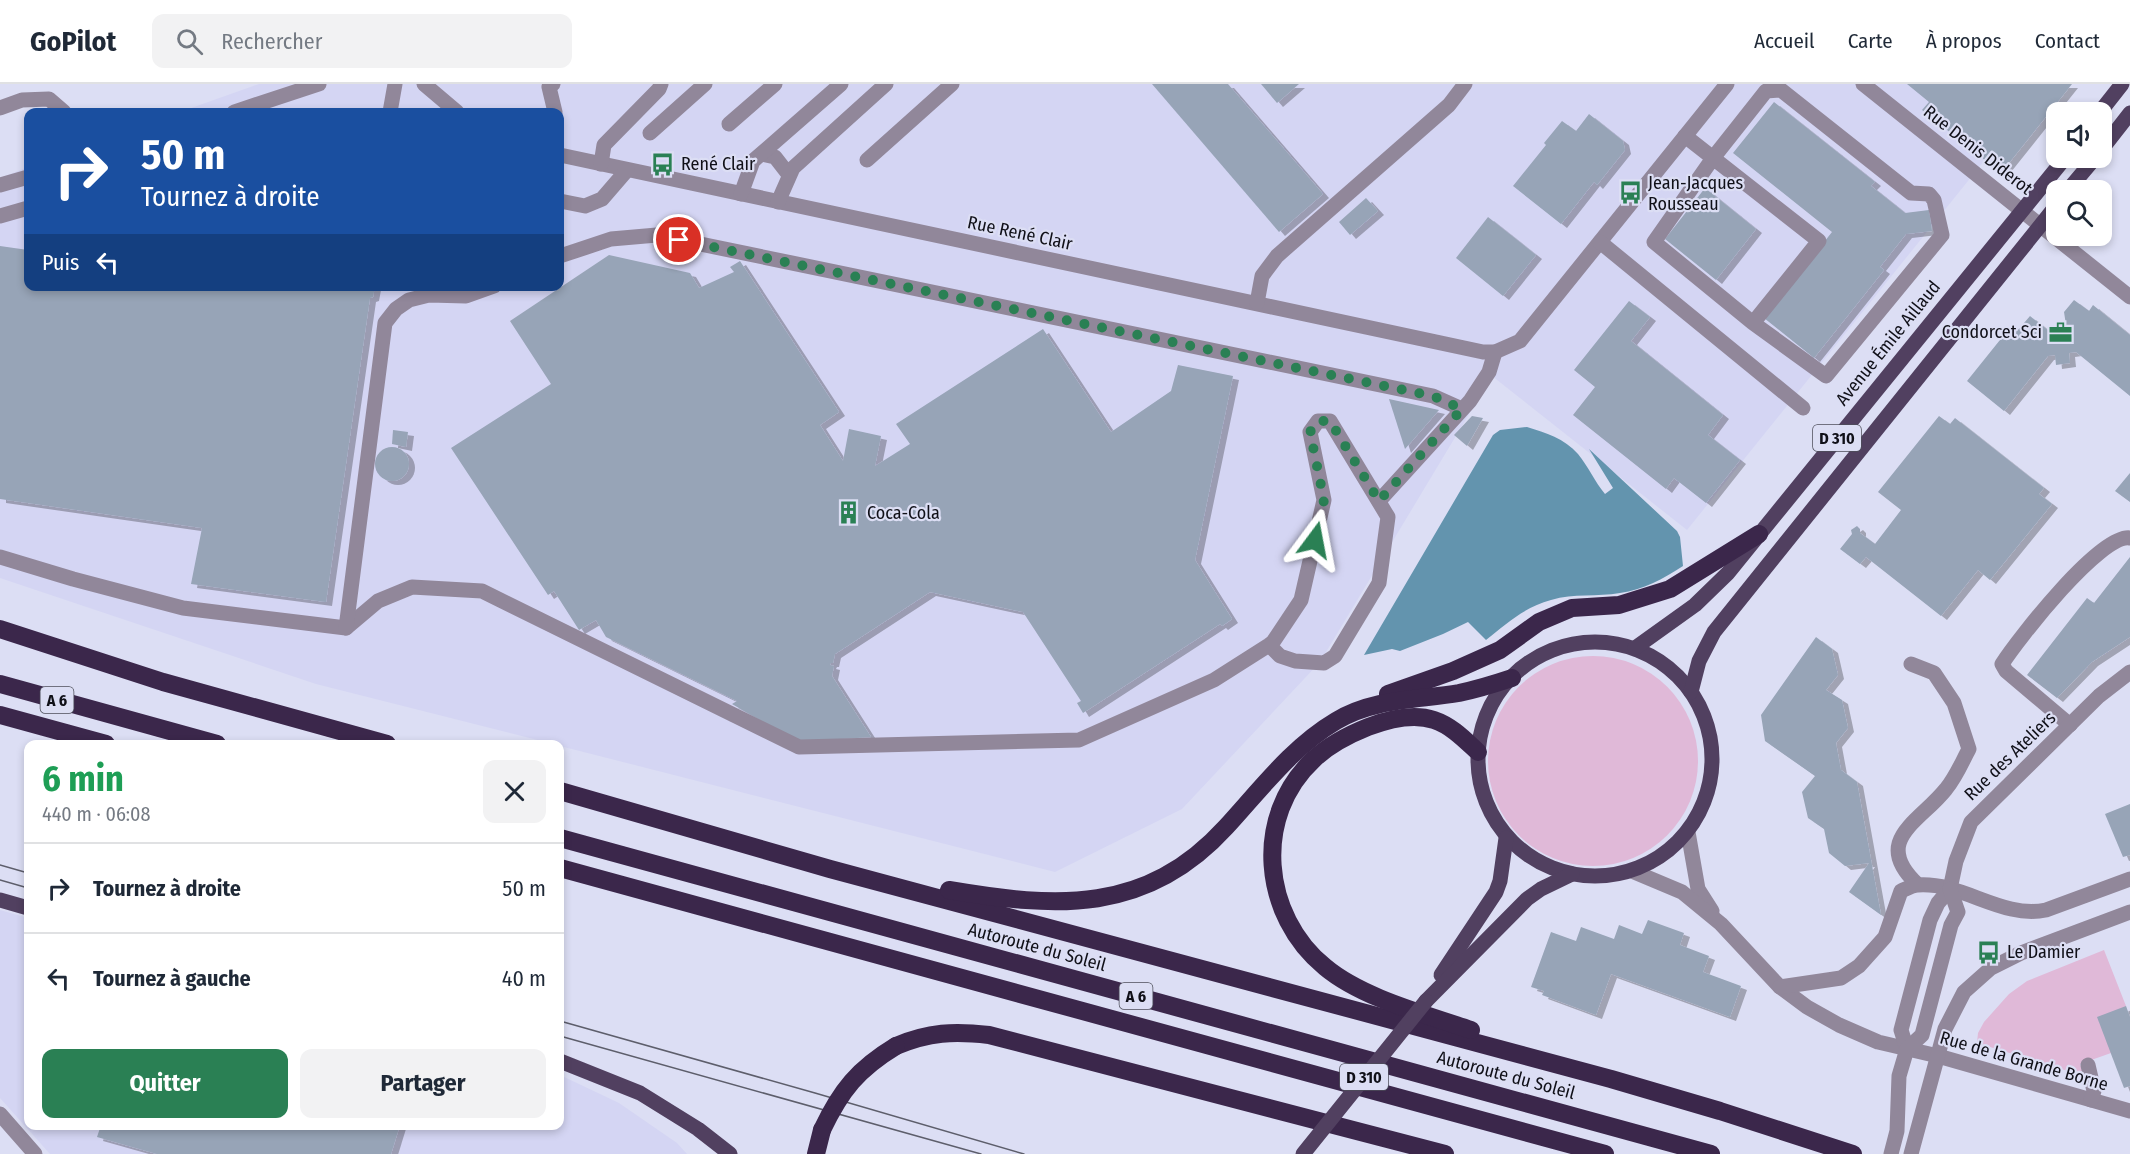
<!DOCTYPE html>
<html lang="fr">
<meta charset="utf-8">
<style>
body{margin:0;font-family:"Fira Sans Condensed",sans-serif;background:#f2f2f3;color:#1f2937;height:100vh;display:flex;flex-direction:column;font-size:22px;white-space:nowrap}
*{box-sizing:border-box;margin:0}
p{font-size:20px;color:#747a83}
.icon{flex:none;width:33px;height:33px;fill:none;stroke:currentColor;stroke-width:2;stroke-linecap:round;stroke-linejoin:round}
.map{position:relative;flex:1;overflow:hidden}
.side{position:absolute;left:24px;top:656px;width:540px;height:390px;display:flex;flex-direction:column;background:#fff;border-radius:12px;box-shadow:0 3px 9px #0003}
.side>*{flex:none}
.guide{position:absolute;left:24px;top:24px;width:540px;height:183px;border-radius:12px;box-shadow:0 3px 9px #0003;background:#1a4fa0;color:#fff;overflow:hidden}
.fabs{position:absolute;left:2046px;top:18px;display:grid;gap:12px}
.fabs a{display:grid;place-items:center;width:66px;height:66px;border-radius:12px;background:#fff;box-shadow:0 3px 9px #0003;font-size:30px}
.pin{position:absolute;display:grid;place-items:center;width:51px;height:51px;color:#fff;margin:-26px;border:3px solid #fff;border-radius:50%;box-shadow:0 2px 6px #0007}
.me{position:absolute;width:66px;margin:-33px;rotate:13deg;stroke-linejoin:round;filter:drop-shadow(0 0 4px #0008)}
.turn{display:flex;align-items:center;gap:21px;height:126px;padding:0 18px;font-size:27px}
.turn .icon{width:78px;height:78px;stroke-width:2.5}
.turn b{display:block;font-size:42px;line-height:51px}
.then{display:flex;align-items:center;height:57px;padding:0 18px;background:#0003;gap:12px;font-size:22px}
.round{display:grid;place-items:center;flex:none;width:63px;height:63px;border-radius:12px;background:#f2f2f3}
.overview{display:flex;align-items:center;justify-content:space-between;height:102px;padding:0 18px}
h1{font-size:36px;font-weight:700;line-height:45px;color:#1e9e55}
.cta{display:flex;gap:12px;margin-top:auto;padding:12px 18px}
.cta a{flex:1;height:69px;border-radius:12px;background:#2a8054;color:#fff;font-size:24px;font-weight:700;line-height:69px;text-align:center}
.cta a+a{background:#f2f2f3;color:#1f2937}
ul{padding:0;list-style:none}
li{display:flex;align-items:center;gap:18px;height:90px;padding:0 18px;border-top:2px solid #e0e1e3}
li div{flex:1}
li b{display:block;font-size:22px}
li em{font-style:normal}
header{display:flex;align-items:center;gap:36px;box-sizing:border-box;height:84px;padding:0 30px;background:#fff;border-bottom:2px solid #e0e1e3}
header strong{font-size:28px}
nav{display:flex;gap:33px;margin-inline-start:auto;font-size:21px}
.search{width:420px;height:54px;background:#f2f2f3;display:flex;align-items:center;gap:15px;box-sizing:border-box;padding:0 21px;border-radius:12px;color:#747a83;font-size:22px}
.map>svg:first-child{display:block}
.built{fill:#d4d5f3}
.green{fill:#e0b9d8}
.water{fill:#6394ae}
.building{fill:#97a4b7;filter:url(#shadow)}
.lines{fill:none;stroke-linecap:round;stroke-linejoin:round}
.minor{stroke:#91879a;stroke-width:15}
.major{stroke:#514060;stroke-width:15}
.highway{stroke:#3b274b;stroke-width:18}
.tram{stroke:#5d5e6b;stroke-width:1.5}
.major-bridge{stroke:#514060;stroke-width:15}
.highway-bridge{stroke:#3b274b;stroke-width:18}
.route{stroke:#2a8054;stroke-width:10;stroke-dasharray:0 18}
.labels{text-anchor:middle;stroke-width:4.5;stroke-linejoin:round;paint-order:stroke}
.shield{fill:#dcdef4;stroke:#4d4e5a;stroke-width:1.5}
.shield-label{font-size:16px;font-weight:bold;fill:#101018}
.street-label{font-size:18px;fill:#101018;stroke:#dcdef4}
.poi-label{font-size:18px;fill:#101018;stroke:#dcdef4;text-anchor:start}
</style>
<header>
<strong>GoPilot</strong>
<div class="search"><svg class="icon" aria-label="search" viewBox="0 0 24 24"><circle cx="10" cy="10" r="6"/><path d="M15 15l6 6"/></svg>Rechercher</div>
<nav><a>Accueil</a><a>Carte</a><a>À propos</a><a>Contact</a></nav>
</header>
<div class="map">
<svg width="2130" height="1070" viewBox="0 0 2130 1070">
<defs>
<filter id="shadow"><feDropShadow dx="6" dy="4" stdDeviation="0" flood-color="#0004"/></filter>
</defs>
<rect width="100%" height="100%" fill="#dcdef4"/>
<g class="built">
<polygon points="259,0 2046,0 1687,446 1492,292 1320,578 1182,725 1055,788 560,662 560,660 553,660 316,600 0,494 0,94 28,83 28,202 560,202 560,28 180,28"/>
<polygon points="0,826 28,834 28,1041 560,1041 560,991 619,1019 677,1059 687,1070 50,1070 0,1014"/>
</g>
<g class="green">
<circle cx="1593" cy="677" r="105"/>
<polygon points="2104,866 2126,922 2111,969 2080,980 2084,992 1977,959 1978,949 1984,938 2009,910 2027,897"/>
</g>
<path class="water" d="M1527 343C1546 349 1564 354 1578 370 1588 382 1595 398 1605 410L1613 404 1589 365 1677 447 1680 453 1683 482C1663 495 1643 506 1620 509 1597 513 1574 509 1551 516 1525 523 1507 539 1486 556L1468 538 1443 550 1400 567 1392 565 1364 571 1493 351 1500 346Z"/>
<g class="building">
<polygon points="1152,0 1228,0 1323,110 1279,148"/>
<polygon points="1261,0 1299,0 1277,19"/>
<polygon points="1907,0 2072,0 2005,84 1996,85 1922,26 1929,18"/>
<polygon points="1774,18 1875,98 1871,102 1905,129 1929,126 1932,147 1906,150 1880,183 1884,186 1814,274 1764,234 1832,148 1733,69"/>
<polygon points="1589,30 1623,57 1625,66 1597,101 1594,98 1561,140 1513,102 1546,61 1544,59 1562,37 1576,47"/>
<polygon points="1705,104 1756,145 1716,196 1665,155"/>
<polygon points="1366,114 1378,127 1350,151 1339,138"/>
<polygon points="1488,133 1536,171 1503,212 1456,174"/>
<polygon points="0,162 28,166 28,202 375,202 373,213 370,214 326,518 191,500 202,444 0,415"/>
<polygon points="609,171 690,189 699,204 734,188 730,183 740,177 839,328 820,341 843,377 849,345 881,352 875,382 910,360 896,340 1043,245 1111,348 1171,307 1178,281 1233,292 1195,476 1232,535 1222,542 1220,540 1083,629 1077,619 1081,617 1023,528 930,508 835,570 833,579 831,579 830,581 834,582 832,592 871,653 798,658 732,620 737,617 606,553 596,536 579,546 554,507 548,511 451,364 551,300 510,237"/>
<polygon points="2074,216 2089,227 2093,221 2130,251 2130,312 2076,268 2069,269 2070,279 2056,281 2055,271 2048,272 2004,327 1967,297 2012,241 2018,246 2030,232 2049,247 2056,241 2066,241 2064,228"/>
<polygon points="1629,217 1650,233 1631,257 1723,331 1708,351 1740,376 1706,419 1674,394 1666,405 1573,331 1595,303 1574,286"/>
<polygon points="1389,315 1439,326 1405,365"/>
<polygon points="1472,332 1483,334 1467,362 1454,351"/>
<polygon points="1939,332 1950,340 1955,334 2044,404 2039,410 2052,420 1990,496 1978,486 1941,532 1866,473 1860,480 1840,465 1852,450 1851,446 1857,442 1860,445 1860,449 1875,460 1901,426 1878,408"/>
<polygon points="393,346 408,348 406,363 392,360"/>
<circle cx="392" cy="380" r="17"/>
<polygon points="2130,389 2130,418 2115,407"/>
<polygon points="2130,473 2130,553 2092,578 2057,614 2027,591 2087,514 2094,519"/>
<polygon points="1816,553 1832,565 1838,591 1826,606 1842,616 1848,644 1836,659 1841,686 1857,698 1881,831 1849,808 1869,779 1845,782 1829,769 1824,745 1808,734 1802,708 1815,692 1765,657 1761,631"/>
<polygon points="2130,720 2130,771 2123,773 2105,730"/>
<polygon points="1648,836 1684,849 1680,861 1709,872 1703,888 1741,902 1730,933 1611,890 1596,931 1542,911 1544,907 1531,903 1551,848 1576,857 1581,843 1614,855 1619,841 1642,850"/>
<polygon points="2126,922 2130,933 2130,1002 2124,1004 2097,933"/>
<polygon points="101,1041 400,1041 391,1070 157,1070 97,1053"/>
</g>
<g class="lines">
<g class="minor">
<polyline points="424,0 457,28"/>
<polyline points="553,0 549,3 555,28"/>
<polyline points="1863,0 2130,213"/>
<polyline points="0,24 22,16 49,15 64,28"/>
<polyline points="234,28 319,0"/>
<polyline points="390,28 395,0"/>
<polyline points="729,40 775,0"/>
<polyline points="650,49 705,0"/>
<polyline points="1685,52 1819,157 1753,239 1654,158 1713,74 1766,7 1781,6 1911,109 1929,110 1934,116 1942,151 1826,292 1753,239"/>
<polyline points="762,70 775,73 789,91"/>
<polyline points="560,71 1483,268 1495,268 1520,257 1727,0"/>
<polyline points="867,76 952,0"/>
<polyline points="601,80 604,61 659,5 661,0"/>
<polyline points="0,101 28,93"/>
<polyline points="741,110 753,77 841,0"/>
<polyline points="560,117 585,122 602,115 627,86"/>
<polyline points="778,118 793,84 886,0"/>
<polyline points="0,132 28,124"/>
<polyline points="1600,158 1803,324"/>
<polyline points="560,172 611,155 657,151 1433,312 1462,325"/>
<polyline points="1257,219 1262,192 1277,172 1449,21 1465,0"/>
<polyline points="1379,417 1470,317 1489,288 1495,268"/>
<polyline points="0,473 73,495 183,524 346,544 378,517 412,503 482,507 799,663 1079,656 1214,596 1269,561 1273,558 1301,516 1324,416 1310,348 1318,337 1330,337 1388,433 1379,499 1335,572 1324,579 1295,577 1280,572 1269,561"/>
<polyline points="346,544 385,239 396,225 409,216 429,211 466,212 494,202"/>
<path d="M1911 580 1934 589 1954 619 1969 665C1962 678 1956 693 1946 705 1920 738 1871 756 1917 800"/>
<path d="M2070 641 2006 587 2002 580C2018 555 2101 449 2130 454"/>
<polyline points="1688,748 1698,805 1712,827"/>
<polyline points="1632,787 1682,808 1721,840 1780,903 1807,923 1839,941 1878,958 1938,972 2130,1027"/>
<path d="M1780 903 1841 894 1859 882 1885 853 1901 807C1906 805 1913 801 1918 801 1963 798 2001 835 2046 826L2130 795"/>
<polyline points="1907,965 1901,946 1930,836 1938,819 1950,805 1956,777 1971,738 2099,612 2130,588"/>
<polyline points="2088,981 2094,1007 2091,1016"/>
<polyline points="0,1030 35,1070"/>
<polyline points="1891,1070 1897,1047 1899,992 1907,965 1922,951 1951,841 1958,828 1950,805"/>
<polyline points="1911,1070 1945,945 1964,908 1991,884 2021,869 2130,828"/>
</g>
<g class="major">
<polyline points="2100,28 2122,0"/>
<polyline points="2102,65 2130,29"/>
<polyline points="2068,106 2095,74"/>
<circle cx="1595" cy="675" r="117"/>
<polyline points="1635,564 1695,521 1728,489 2065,74"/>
<polyline points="1691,608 1699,577 1714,548 2056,122"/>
<polyline points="0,816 28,824"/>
<polyline points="1441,891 1496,808 1500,797 1506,754"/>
<polyline points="1426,917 1527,815 1541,805 1572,790"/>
<polyline points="560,977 640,1009 698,1045 730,1070"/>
</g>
<g class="highway">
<polyline points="0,545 163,598 387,660"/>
<polyline points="0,600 217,660"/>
<polyline points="1388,610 1453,587 1500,566 1539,538 1572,524 1619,521 1670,505 1759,450"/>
<polyline points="0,631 106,660"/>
<polyline points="560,707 830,785 1611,995 1720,1027 1853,1070"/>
<polyline points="560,754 1711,1070"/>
<polyline points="560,784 1605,1070"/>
<path d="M949 806C1056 824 1146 831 1226 743 1260 706 1292 663 1336 637 1374 614 1418 616 1459 609 1478 605 1494 600 1512 594"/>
<path d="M1471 946C1425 930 1362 914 1325 883 1262 832 1252 732 1314 675 1330 660 1348 651 1368 643 1389 635 1413 629 1434 636 1452 642 1465 656 1478 668"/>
<path d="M896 962C929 948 954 947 989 951L1445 1070"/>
<polyline points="816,1070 822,1046"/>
</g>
<g class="tram">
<polyline points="0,781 28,789"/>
<polyline points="0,796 28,804"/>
<polyline points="560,937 815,1009 1024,1070"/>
<polyline points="560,952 981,1070"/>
</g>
<polyline class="major-bridge" points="1303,1070 1426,917"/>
<path class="highway-bridge" d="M822 1046C841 1006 858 985 896 962"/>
</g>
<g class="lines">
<polyline class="route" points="679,156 1433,312 1462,325 1379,417 1330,337 1318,337 1310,348 1324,416 1315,456"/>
</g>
<defs>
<symbol id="bus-bare" viewBox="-9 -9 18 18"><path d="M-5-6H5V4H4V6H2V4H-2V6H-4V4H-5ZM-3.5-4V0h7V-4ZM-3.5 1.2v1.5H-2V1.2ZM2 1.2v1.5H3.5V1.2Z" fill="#2a8054" stroke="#dcdef4" stroke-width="2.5" paint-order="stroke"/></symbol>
<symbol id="office-bare" viewBox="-9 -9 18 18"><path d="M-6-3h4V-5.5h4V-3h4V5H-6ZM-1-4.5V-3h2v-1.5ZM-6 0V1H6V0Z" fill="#2a8054" stroke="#dcdef4" stroke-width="2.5" paint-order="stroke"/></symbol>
<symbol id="building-bare" viewBox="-9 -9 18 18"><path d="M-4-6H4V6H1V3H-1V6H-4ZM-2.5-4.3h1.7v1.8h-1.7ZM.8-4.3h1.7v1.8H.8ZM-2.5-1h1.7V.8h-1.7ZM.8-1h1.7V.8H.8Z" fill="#2a8054" stroke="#dcdef4" stroke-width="2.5" paint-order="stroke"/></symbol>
</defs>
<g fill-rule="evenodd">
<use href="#bus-bare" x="646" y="64" width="33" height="33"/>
<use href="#bus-bare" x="1614" y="92" width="33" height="33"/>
<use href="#office-bare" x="2044" y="232" width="33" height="33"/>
<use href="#building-bare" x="832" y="412" width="33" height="33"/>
<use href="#bus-bare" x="1972" y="852" width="33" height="33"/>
</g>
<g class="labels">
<g class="shield">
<rect x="1813" y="341" width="48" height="26" rx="4.5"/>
<rect x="40.5" y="603" width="33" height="26" rx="4.5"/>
<rect x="1119.5" y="899" width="33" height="26" rx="4.5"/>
<rect x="1340" y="980" width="48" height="26" rx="4.5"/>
</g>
<g class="shield-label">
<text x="1837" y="360">D 310</text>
<text x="57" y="622">A 6</text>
<text x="1136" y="918">A 6</text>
<text x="1364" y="999">D 310</text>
</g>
<g class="street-label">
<text transform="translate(1978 66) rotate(38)" y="6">Rue Denis Diderot</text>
<text transform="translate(1020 149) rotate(12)" y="6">Rue René Clair</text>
<text transform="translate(1888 259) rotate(-51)" y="6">Avenue Émile Aillaud</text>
<text transform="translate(2010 672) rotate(-44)" y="6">Rue des Ateliers</text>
<text transform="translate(1037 863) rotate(15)" y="6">Autoroute du Soleil</text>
<text transform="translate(2024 977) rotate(16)" y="6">Rue de la Grande Borne</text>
<text transform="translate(1506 991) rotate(15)" y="6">Autoroute du Soleil</text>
</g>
<g class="poi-label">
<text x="681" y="86">René Clair</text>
<text x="1648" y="105">Jean-Jacques<tspan x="1648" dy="21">Rousseau</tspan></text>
<text x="2042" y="254" text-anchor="end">Condorcet Sci</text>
<text x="867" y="435">Coca-Cola</text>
<text x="2007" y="874">Le Damier</text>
</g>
</g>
</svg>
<div class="fabs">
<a><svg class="icon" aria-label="sound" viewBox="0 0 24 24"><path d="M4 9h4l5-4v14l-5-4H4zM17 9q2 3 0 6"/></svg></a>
<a><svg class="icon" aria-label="search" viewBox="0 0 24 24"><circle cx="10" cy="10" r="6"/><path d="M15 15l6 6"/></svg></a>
</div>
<div class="pin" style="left:679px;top:156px;background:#d93025"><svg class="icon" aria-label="arrive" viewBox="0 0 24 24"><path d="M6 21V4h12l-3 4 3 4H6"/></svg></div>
<svg class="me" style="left:1315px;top:456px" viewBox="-20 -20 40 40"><path d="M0-17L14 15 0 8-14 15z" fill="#2a8054" stroke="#fff" stroke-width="4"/></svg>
<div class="guide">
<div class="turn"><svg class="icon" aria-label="right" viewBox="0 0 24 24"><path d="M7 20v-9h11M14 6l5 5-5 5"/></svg><div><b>50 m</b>Tournez à droite</div></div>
<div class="then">Puis<svg class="icon" aria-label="left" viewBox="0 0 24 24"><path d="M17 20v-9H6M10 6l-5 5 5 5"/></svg></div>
</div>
<section class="side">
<div class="overview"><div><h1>6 min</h1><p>440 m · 06:08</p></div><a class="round"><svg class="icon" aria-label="close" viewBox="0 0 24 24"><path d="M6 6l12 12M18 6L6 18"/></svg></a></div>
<ul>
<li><svg class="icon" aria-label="right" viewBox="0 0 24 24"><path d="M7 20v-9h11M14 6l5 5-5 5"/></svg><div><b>Tournez à droite</b></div><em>50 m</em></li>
<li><svg class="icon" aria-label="left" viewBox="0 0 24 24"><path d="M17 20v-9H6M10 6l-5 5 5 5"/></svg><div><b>Tournez à gauche</b></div><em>40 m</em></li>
</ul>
<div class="cta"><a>Quitter</a><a>Partager</a></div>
</section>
</div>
